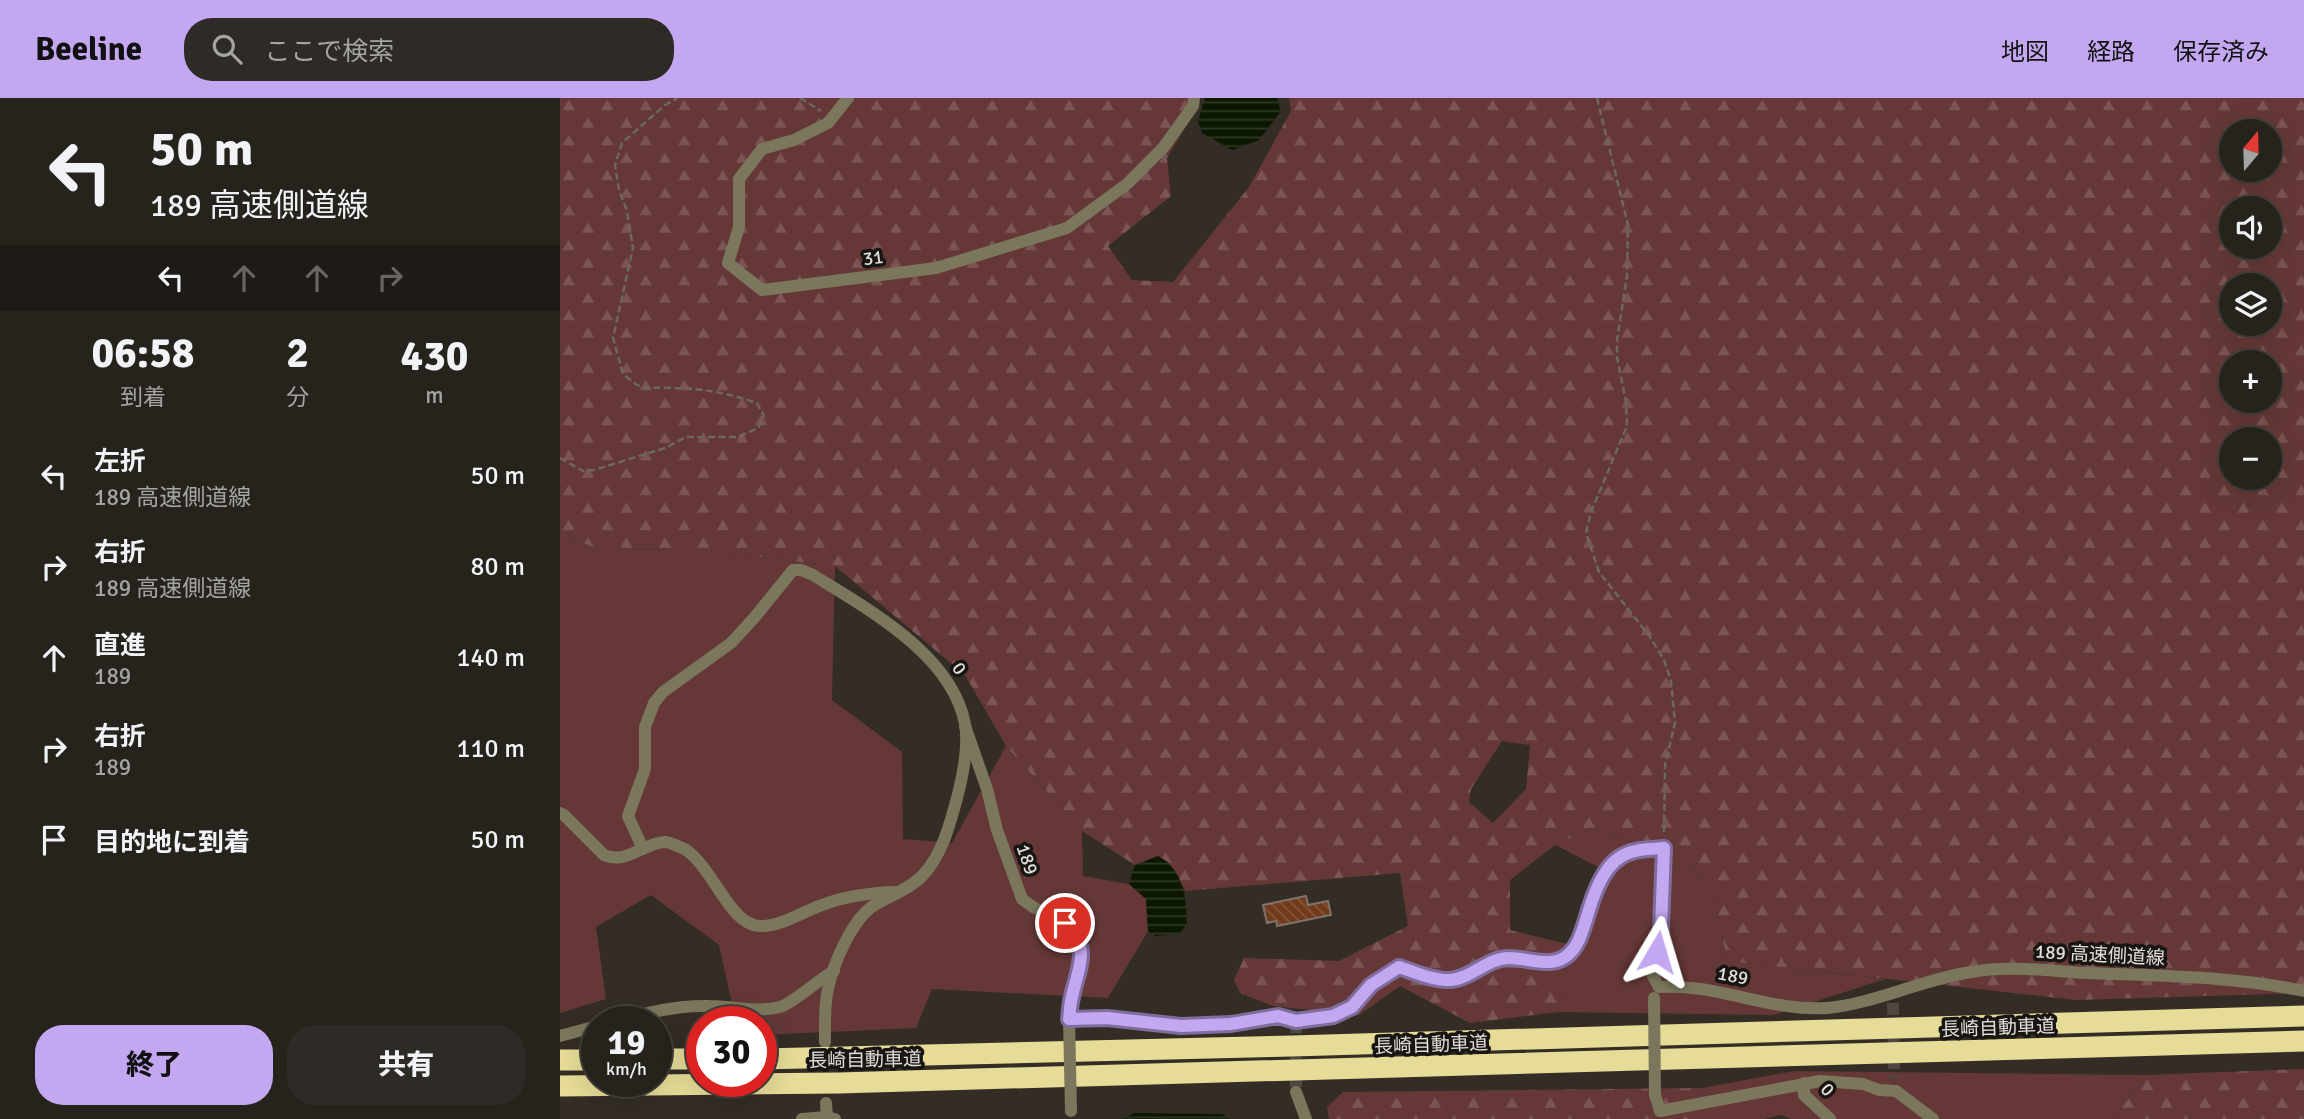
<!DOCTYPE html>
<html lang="ja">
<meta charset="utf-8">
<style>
body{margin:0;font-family:Signika,"Noto Sans JP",sans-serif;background:#2e2a25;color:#f1f3f6;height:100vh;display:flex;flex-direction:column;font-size:26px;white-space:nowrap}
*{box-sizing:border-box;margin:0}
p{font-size:23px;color:#a4a4a3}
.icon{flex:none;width:38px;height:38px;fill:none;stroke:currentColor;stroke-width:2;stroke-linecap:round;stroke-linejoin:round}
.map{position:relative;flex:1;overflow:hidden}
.sheet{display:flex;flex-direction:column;background:#26221c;width:560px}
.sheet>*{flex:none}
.banner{background:#26221c;color:#f1f3f6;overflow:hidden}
.needle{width:46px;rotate:19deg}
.buttons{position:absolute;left:1659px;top:21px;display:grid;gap:14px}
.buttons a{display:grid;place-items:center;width:63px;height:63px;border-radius:50%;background:#26221c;box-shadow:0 7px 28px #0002,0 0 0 2px #423f3b;font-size:35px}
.speed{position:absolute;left:21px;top:908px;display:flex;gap:14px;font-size:35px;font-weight:700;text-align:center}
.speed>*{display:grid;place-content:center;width:91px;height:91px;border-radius:50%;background:#26221c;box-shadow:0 7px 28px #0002,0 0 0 2px #423f3b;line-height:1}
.speed small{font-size:18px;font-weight:400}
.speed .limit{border:10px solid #d22;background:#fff;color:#111}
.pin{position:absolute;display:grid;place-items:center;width:60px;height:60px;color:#fff;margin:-30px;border:4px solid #fff;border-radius:50%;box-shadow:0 2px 7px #0007}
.me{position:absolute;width:77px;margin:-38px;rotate:7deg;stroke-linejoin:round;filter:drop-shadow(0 0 5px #0008)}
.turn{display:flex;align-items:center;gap:24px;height:147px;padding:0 35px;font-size:32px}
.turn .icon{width:91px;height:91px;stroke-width:2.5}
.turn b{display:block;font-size:49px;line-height:60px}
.lanes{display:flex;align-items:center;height:66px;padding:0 35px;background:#0003;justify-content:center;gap:35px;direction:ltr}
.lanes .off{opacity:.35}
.eta{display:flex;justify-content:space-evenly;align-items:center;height:119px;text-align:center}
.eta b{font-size:42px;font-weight:800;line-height:49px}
.button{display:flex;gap:14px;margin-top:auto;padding:14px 35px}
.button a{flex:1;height:80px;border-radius:28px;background:#c4a7f1;color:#111;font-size:28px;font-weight:800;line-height:80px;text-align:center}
.button a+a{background:#2e2a25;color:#f1f3f6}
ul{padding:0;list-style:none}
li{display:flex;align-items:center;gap:21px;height:91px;padding:0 35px}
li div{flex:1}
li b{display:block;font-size:26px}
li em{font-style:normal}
header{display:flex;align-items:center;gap:42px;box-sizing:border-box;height:98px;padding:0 35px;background:#c4a7f1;color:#111}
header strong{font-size:33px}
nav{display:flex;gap:38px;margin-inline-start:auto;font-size:24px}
.search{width:490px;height:63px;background:#2e2a25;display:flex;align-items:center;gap:18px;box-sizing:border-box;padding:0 24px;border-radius:28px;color:#a4a4a3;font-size:26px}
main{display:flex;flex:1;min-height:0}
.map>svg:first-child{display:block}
.green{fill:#653837}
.forest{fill:url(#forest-firs);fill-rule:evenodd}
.water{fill:url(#water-rules)}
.building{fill:url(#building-back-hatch);stroke:#7f736e;stroke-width:2}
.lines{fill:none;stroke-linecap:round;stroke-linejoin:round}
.minor-tunnel{stroke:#4d4740;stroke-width:12;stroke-dasharray:12 6;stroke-linecap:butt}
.path{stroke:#6c6760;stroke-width:2.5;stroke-dasharray:7 3.5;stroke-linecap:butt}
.minor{stroke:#7a775c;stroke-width:12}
.motorway{stroke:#e6dc97;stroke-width:21}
.minor-bridge{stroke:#7a775c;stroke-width:12}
.route-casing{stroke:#7f6d9d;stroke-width:18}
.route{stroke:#c4a7f1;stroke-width:12}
.labels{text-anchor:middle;stroke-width:7;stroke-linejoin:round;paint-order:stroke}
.street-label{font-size:19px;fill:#e1ddd8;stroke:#181612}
</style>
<header>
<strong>Beeline</strong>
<div class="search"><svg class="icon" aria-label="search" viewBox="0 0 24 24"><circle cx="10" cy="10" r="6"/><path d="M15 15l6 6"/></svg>ここで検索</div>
<nav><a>地図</a><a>経路</a><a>保存済み</a></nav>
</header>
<main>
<section class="sheet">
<div class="banner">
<div class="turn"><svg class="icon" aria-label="left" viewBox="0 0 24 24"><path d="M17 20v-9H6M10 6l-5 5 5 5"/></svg><div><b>50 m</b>189 高速側道線</div></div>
<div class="lanes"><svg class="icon" aria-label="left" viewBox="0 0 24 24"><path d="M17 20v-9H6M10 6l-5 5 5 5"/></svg><svg class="icon off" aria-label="ahead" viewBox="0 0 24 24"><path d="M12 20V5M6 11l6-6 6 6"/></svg><svg class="icon off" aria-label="ahead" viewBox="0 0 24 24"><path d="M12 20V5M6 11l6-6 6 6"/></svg><svg class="icon off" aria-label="right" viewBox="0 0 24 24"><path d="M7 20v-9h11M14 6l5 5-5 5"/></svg></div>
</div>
<div class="eta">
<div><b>06:58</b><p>到着</p></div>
<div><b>2</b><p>分</p></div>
<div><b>430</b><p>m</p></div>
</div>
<ul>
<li><svg class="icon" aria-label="left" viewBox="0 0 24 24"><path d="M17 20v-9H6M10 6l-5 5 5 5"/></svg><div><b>左折</b><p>189 高速側道線</p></div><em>50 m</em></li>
<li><svg class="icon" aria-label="right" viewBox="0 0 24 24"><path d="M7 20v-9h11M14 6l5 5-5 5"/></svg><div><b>右折</b><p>189 高速側道線</p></div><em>80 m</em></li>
<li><svg class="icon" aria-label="ahead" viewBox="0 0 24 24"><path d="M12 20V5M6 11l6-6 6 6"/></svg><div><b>直進</b><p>189</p></div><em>140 m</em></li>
<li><svg class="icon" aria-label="right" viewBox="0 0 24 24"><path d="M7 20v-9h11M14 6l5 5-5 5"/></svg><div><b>右折</b><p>189</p></div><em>110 m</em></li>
<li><svg class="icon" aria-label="arrive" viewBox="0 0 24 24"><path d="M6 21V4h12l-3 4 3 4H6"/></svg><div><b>目的地に到着</b></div><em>50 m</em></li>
</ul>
<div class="button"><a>終了</a><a>共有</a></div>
</section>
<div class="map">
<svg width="1744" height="1021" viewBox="0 0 1744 1021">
<defs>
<pattern id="forest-firs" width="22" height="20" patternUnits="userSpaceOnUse" patternTransform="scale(1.75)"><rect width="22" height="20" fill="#653837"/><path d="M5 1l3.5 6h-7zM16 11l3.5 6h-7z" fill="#7b5453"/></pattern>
<pattern id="water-rules" width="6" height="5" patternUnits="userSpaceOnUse" patternTransform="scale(1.75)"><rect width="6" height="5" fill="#0c1700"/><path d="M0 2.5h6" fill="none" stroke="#2f3824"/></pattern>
<pattern id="building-back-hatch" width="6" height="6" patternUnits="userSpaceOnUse" patternTransform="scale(1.75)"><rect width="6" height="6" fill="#713a1a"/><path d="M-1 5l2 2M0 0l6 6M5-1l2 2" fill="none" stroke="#85563b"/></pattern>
</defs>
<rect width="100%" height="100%" fill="#332d25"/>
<g class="green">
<polygon points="0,437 39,451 140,452 275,468 272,602 342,654 343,741 392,745 446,648 522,733 523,778 569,786 586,801 588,833 548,900 372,891 356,930 201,937 201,924 176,924 159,847 91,797 36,829 46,901 0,915"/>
<polygon points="1032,730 1116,759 1152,787 1167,863 1325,881 1214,917 998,914 1011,847 1042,771 995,747"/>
<polygon points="1234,973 1587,977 1557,1015 1559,1021 1232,1021 1221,1017 1205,1021 1141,1021 1143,990"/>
</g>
<g class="forest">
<path d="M0 0H639L637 10 607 60 611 98 548 148 572 182 613 184 689 89 731 13 729 0H1744V895L1516 902 1167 863 1152 787 1116 759 1032 730 995 747 950 782V832L1011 847 998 914 910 925 840 888 799 917 713 908 680 895 674 882 684 860 779 863 848 828 840 775 626 793 608 764 598 758 575 767 522 733 446 648 405 577 275 468 140 452 39 451 0 437ZM1671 33H1710V72H1671ZM1671 110H1710V149H1671ZM1671 187H1710V226H1671ZM1671 264H1710V303H1671ZM1671 341H1710V380H1671ZM942 643 970 647 966 691 933 725 909 704 911 691Z"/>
<polygon points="1744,971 1744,1021 1559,1021 1557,1015 1587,977"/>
<polygon points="1143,990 1141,1021 769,1021 767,1009 783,994"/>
</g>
<g class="water">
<polygon points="645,0 717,0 721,13 699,42 672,52 642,35 638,23"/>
<path d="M598 758C624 772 626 799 627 826L619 836 595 838 588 833 586 801 569 786 575 767Z"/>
<polygon points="574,1015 662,1016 671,1021 563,1021"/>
</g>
<polygon class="building" points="746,798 748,807 768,803 771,817 717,828 716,823 707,825 703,807"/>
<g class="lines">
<g class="minor-tunnel">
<polyline points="1333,905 1334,980"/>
<polyline points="736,923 736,994"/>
</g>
<g class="path">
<polyline points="240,0 261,13"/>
<polyline points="1037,0 1068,127 1067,178 1057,242 1057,259 1066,304 1067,328 1031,414 1026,435 1039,474 1090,539 1104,562 1111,583 1115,625 1105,667 1104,737"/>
<path d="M0 360 23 373 34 372 105 350 126 339H178L198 330 204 318 197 305C156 291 128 289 86 290L77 287 63 276 53 240 73 150 67 113 59 92 55 67 62 45 105 7 118 0"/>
</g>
<g class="minor">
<polyline points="288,0 268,25 234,42 202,51 179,81 179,129 168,165 202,192 376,170 507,130 567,86 603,50 633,8 634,0"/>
<path d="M405 628 427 691 437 732 462 801 473 809 505 825 514 834 523 862 511 899 509 921 547 920 621 928 671 926 718 918 736 923 773 918 791 909 811 886 839 869C857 874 882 888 900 880 916 874 927 864 944 861 962 857 985 871 1002 861 1015 854 1020 841 1024 827 1031 805 1040 770 1062 758 1074 751 1090 751 1104 750L1101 830 1093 878 1099 889"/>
<path d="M0 715 4 717 44 757C67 767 82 745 105 744 109 744 115 747 120 749 139 755 157 792 171 809 178 818 189 828 201 828 220 829 244 813 262 807 285 798 310 795 335 794"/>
<path d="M83 751 68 718 85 671V629L94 605 103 594 171 545 194 520 233 472H241L253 477C307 511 392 556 405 626 409 649 403 677 397 700 390 726 382 757 363 777 350 791 329 798 313 808 292 822 273 866 268 891 264 908 265 927 265 944"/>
<path d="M1099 889C1156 885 1211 914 1267 910 1314 906 1363 881 1411 874 1449 867 1489 873 1527 875 1601 878 1672 878 1744 893"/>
<path d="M54 924C86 915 116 907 150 908 173 908 196 915 220 909 232 906 259 881 274 873"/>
<polyline points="0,938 37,928"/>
<polyline points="1244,985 1244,997 1270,1021"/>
<polyline points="1336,993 1373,1021"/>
<polyline points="736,994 746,1021"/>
<polyline points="1095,997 1100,1013 1260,983 1303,986 1319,992 1336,993"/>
<polyline points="266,1005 267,1019"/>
<polyline points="242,1021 267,1019 275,1021"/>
</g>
<g class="motorway">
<polyline points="96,961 142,961"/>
<polyline points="201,961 733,948 1744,918"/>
<polyline points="0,962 37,962"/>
<polyline points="0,988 279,985 1744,943"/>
</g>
<g class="minor-bridge">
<polyline points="1094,900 1095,997"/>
<polyline points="509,921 511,1013"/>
</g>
</g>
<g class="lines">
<defs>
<path id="route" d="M505 825C532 851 518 869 512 899 510 906 510 914 509 921L547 920 621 928 671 926 718 918 736 923 773 918 792 909 811 887 839 869C854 874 874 883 890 882 911 881 927 860 949 860 970 860 994 872 1010 855 1019 846 1022 834 1026 822 1032 801 1042 769 1062 758 1074 751 1090 751 1104 750L1101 830 1097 854"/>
</defs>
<use href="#route" class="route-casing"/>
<use href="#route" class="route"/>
</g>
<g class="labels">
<g class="street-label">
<text transform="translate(313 159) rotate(-7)" y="7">31</text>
<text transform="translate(400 570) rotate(55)" y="7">0</text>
<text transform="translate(468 761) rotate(71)" y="7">189</text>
<text transform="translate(1540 856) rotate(3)" y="7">189 高速側道線</text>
<text transform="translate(1173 877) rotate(11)" y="7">189</text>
<text transform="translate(1438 929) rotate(-2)" y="7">長崎自動車道</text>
<text transform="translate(871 946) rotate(-2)" y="7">長崎自動車道</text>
<text transform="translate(305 961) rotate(-1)" y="7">長崎自動車道</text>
<text transform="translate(1268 991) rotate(47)" y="7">0</text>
</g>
</g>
</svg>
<div class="buttons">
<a><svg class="needle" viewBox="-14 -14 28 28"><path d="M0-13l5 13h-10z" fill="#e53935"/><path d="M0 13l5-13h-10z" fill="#a4a4a3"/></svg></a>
<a><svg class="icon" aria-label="sound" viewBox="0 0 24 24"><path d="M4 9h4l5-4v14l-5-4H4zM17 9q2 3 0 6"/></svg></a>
<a><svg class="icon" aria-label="layers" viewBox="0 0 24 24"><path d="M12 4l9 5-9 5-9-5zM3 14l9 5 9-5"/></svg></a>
<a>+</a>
<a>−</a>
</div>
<div class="speed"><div>19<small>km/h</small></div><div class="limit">30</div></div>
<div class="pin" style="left:505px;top:825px;background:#d93025"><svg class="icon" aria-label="arrive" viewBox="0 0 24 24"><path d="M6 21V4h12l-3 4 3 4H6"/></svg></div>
<svg class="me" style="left:1097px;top:854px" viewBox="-20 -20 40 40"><path d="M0-17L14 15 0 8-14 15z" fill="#c4a7f1" stroke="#fff" stroke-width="4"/></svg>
</div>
</main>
